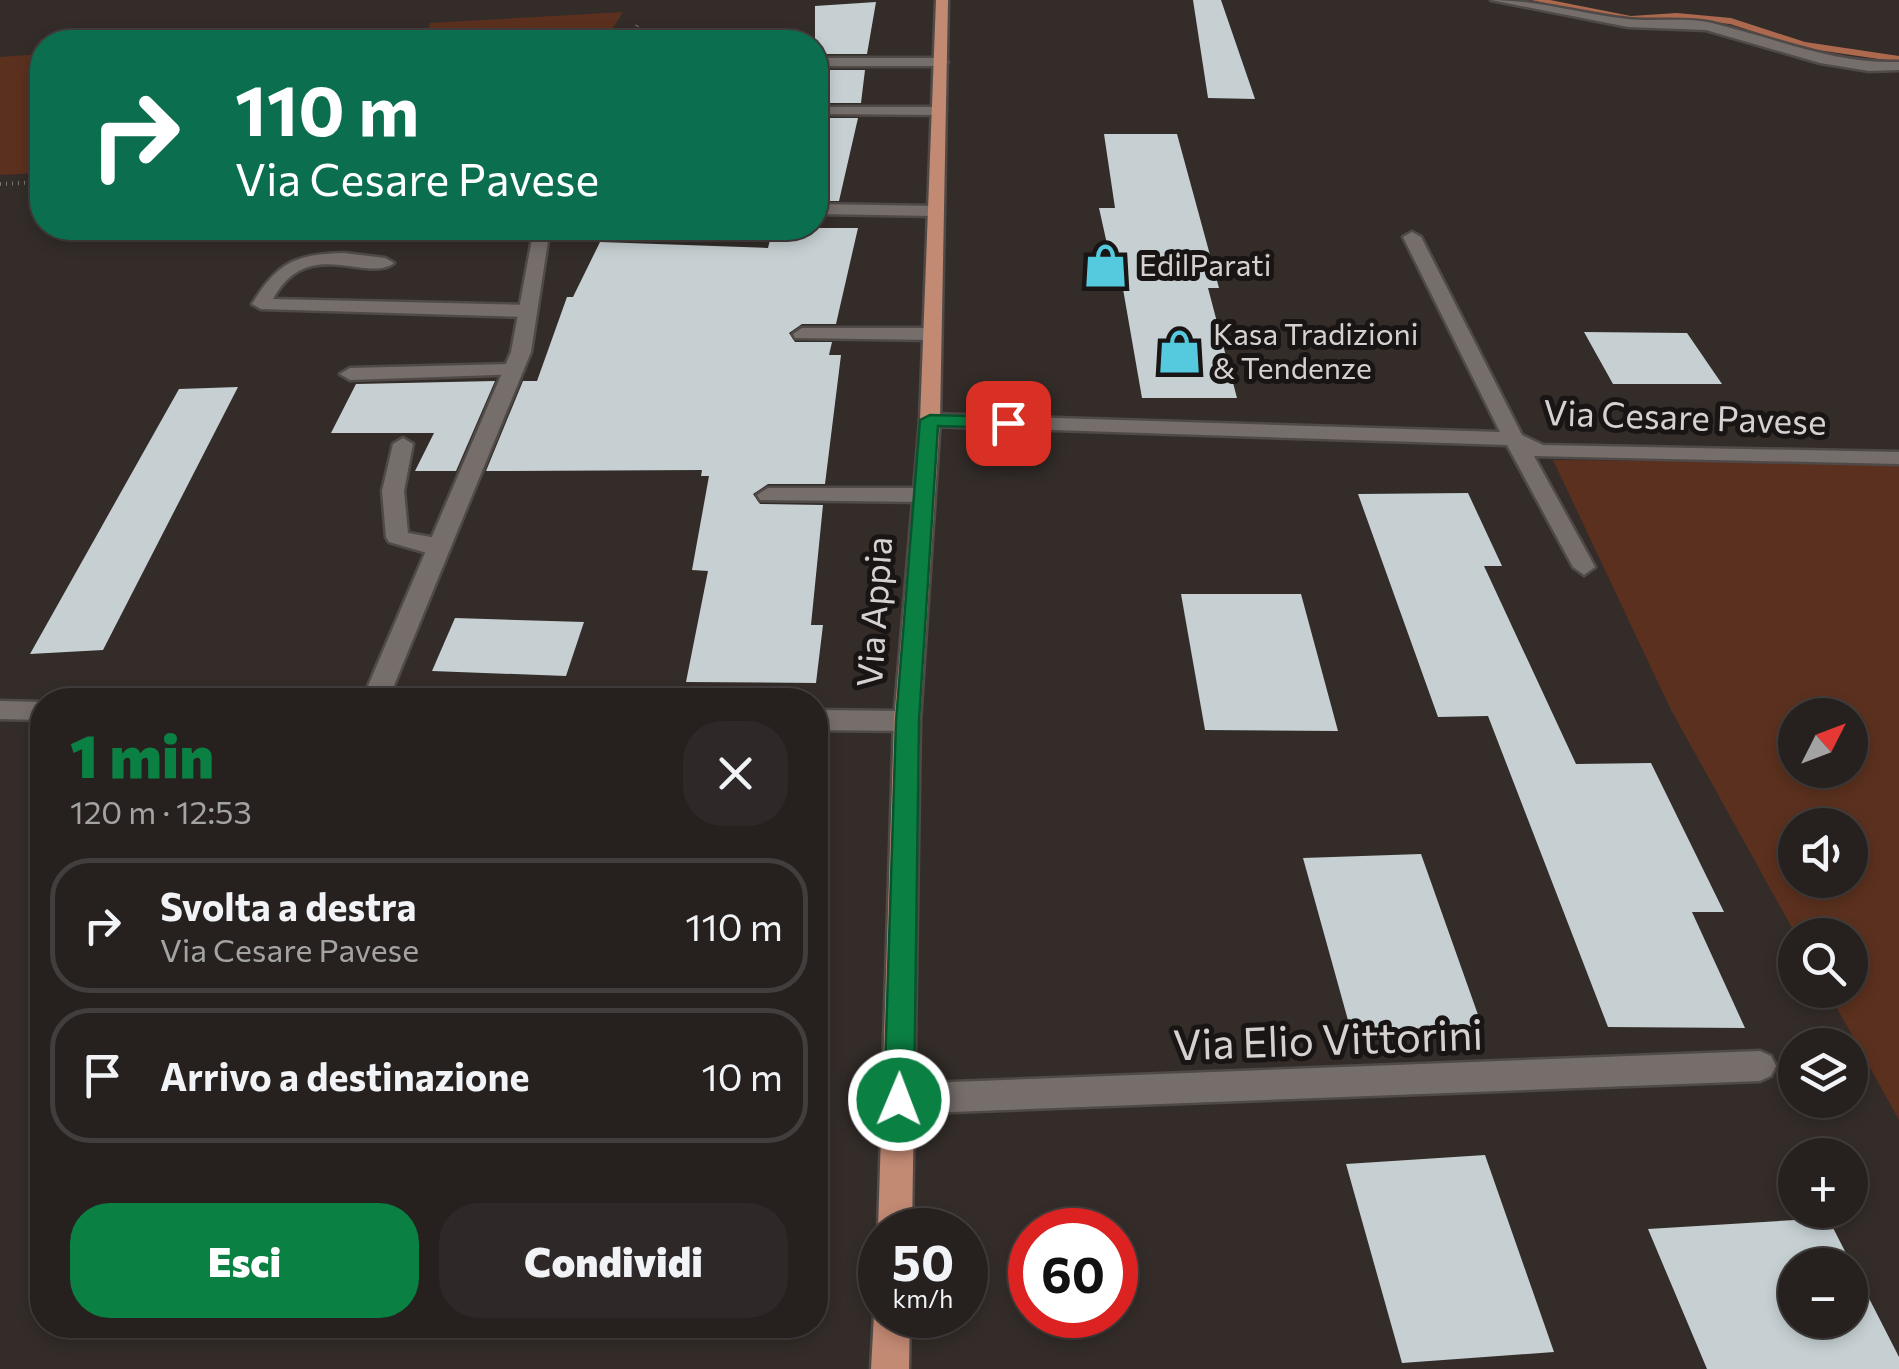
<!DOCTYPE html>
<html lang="it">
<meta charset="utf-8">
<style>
body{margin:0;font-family:Commissioner,sans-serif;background:#2e2928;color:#f1f3f6;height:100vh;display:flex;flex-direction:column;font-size:38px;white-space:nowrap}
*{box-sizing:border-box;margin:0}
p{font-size:32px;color:#a4a3a4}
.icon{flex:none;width:55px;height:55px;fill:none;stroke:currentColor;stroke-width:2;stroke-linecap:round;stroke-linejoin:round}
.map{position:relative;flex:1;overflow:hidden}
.sheet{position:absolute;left:30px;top:688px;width:798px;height:650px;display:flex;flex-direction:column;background:#26211f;border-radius:40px;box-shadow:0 5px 15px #0003,0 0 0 2px #423e3d}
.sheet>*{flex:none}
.top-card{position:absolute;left:30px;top:30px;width:798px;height:210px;border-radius:40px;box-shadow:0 5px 15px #0003,0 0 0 2px #423e3d;background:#0b6e4f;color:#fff;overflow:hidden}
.needle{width:65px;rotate:48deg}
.controls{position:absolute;left:1778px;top:698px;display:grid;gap:20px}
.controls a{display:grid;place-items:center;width:90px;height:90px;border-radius:50%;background:#26211f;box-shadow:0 5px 15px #0003,0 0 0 2px #423e3d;font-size:50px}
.speed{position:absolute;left:858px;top:1208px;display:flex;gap:20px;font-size:50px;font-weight:700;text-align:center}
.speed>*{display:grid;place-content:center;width:130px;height:130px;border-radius:50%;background:#26211f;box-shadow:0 5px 15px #0003,0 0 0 2px #423e3d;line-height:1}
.speed small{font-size:25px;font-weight:400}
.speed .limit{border:15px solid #d22;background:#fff;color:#111}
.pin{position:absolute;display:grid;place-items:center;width:85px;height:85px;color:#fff;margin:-42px;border-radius:20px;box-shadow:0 5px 15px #0006}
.me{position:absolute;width:110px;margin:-55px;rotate:1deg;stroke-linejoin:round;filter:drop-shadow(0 0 8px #0008)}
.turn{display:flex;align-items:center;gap:35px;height:210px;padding:0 40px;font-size:45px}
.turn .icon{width:130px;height:130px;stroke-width:2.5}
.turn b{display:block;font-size:70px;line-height:85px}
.round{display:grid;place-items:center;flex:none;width:105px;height:105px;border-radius:40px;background:#2e2928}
.summary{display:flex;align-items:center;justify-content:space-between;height:170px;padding:0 40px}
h1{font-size:60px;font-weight:800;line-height:75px;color:#0b8043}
.button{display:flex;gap:20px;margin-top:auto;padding:20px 40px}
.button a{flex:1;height:115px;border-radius:40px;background:#0b8043;color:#fff;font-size:40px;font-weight:800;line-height:115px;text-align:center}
.button a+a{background:#2e2928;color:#f1f3f6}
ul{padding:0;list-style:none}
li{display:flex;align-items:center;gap:30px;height:135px;margin:0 20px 15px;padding:0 20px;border:5px solid #423e3d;border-radius:40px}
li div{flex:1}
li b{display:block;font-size:38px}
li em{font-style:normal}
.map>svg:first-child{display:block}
.green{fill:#5b301e;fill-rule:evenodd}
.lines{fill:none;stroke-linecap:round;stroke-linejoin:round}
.stream{fill:#ac694e;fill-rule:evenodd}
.building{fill:#c6d0d2;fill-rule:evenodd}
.lane-casing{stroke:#4f4947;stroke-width:5}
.street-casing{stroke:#4f4947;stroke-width:5}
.primary-casing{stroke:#4f4947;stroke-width:5}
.path{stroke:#7c7674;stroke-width:4;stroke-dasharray:1 5;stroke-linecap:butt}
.lane{fill:#766e6b;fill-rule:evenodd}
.street{fill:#766e6b;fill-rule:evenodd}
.primary{fill:#c28973;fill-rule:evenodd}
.route{fill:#0b8043;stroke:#07532c;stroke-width:2.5}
.labels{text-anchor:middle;stroke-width:10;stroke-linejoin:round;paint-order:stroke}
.far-poi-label{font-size:30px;fill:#d6d1d0;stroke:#181514;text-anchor:start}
.street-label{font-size:35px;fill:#d6d1d0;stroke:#181514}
.near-street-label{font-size:42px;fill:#d6d1d0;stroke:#181514}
</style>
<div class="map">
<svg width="1899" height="1369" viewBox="0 0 1899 1369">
<rect width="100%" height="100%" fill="#332c29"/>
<g class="green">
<polygon points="623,12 604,42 425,42 430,23"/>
<polygon points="42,54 42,173 0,175 0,57"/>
<path d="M1553 460 1899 463V1120L1827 990H1850V935H1796L1671 710ZM1795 715H1850V770H1795ZM1795 825H1850V880H1795Z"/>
</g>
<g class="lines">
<polygon class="stream" points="1531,0 1550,0 1631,16 1677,13 1731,18 1805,42 1899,56 1899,62 1804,48 1730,24 1677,19 1631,22"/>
</g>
<g class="building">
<polygon points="1193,0 1221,0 1255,99 1208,98"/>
<polygon points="876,2 867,54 815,54 815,6"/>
<polygon points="815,70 865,70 861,103 828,103 820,108 824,118 858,118 839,201 815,201"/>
<polygon points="1104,134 1177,134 1219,288 1208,288 1237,398 1142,398 1123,289 1117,289 1099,208 1115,208"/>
<polygon points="773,228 858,228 836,324 802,324 789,333 795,342 832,342 829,355 841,355 825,484 768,484 753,494 760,504 823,505 811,625 823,625 816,683 686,682 708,571 692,570 709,476 701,476 702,470 486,471 523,381 537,381 567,297 573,297 600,242 768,248"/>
<polygon points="1584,332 1687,333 1722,384 1613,384"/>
<polygon points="495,381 456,471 415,471 434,433 331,433 356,384"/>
<polygon points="238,387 103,650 30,654 179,389"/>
<polygon points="1468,493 1502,566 1484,566 1576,764 1651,763 1724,912 1692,912 1745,1028 1608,1027 1488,716 1438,717 1358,494"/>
<polygon points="1181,594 1301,594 1338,731 1205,730"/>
<polygon points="455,618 584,622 566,676 432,671"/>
<polygon points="1421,854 1482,1026 1351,1031 1303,858"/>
<polygon points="1485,1155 1554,1352 1402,1363 1346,1164"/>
<path d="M1828 1218 1899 1357V1369H1707L1648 1229ZM1795 1265H1850V1320H1795Z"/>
</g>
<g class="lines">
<defs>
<g id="lane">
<polygon points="829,107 939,107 946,111 939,115 824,114 824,108"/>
<polygon points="817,204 935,206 943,211 935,216 817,214"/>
<path d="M344 253 385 258 394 263C367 284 308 234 273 299L528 305 537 311 528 317 261 309 252 304C277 263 295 254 344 253Z"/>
<polygon points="802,328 932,328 941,334 932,340 795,338 793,334"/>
<polygon points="514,364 524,370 521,374 350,380 340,374 350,368"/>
<polygon points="403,438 413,444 404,491 408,533 448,540 451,545 448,550 427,553 389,542 386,537 382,491 393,444"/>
<polygon points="768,488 923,488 934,495 923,502 760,500 757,495"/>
</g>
<g id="street">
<path d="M1491 0C1537 0 1581 14 1627 19 1655 22 1685 17 1712 23 1775 38 1833 64 1899 62V70L1869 71 1820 63 1706 30 1628 27Z"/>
<polygon points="815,58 941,58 948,62 941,66 815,66"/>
<polygon points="534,228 550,228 531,352 388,700 362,700 511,352"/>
<polygon points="1412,232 1421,237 1522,435 1543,445 1899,452 1899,464 1534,456 1595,567 1584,575 1573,567 1507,445 930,426 920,420 930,414 1500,432 1403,237"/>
<polygon points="0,701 42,702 42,720 0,719"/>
<polygon points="815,710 907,711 916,714 920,721 916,728 907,731 815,730"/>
<polygon points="1760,1051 1771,1056 1776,1066 1771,1076 1760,1081 899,1114 888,1110 883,1099 888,1088 899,1084"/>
</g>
<g id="primary">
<polygon points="936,0 948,0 940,420 920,721 912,1230 880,1230 880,1236 878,1230 894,721 920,420"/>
<polygon points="880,1302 880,1315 910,1315 909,1369 871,1369 874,1315"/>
</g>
</defs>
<use href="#lane" class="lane-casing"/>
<use href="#street" class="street-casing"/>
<use href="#primary" class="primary-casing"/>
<g class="path">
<polyline points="628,42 639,22"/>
<polyline points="0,184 42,182"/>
</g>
<use href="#lane" class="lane"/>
<use href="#street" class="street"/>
<use href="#primary" class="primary"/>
</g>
<polygon class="route" points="930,415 1008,417 1017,423 1008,428 938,426 919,721 914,1100 909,1109 899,1113 889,1109 884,1100 896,721 920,420"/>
<defs>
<symbol id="shop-bare" viewBox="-9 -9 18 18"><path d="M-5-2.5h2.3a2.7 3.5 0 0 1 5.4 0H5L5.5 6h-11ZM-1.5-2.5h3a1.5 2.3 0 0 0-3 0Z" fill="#55cadf" stroke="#181514" stroke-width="2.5" paint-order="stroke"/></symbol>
</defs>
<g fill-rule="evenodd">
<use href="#shop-bare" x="1074" y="234" width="63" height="63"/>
<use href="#shop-bare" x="1148" y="320" width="63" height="63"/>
</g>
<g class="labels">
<g class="far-poi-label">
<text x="1139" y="276">EdilParati</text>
<text x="1213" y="345">Kasa Tradizioni<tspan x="1213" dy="34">&amp; Tendenze</tspan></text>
</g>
<g class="street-label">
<text transform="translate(1685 418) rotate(2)" y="12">Via Cesare Pavese</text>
<text transform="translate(875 612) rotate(-86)" y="12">Via Appia</text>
</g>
<g class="near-street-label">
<text transform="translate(1328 1040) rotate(-2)" y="15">Via Elio Vittorini</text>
</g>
</g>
</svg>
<div class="controls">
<a><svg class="needle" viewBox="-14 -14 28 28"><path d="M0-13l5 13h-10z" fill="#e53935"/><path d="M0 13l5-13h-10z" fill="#a4a3a4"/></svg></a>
<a><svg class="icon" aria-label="sound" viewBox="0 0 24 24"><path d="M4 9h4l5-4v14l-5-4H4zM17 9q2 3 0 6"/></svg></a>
<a><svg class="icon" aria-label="search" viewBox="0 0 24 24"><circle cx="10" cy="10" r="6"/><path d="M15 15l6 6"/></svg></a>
<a><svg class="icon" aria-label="layers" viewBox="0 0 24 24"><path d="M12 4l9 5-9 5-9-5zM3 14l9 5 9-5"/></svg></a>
<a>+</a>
<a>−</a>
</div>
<div class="speed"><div>50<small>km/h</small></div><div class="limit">60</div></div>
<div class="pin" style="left:1008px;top:423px;background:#d93025"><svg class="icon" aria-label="arrive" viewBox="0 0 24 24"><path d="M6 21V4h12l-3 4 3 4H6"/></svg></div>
<svg class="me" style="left:899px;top:1100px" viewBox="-20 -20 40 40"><circle r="17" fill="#0b8043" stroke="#fff" stroke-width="3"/><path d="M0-11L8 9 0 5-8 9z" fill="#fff"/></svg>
<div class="top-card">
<div class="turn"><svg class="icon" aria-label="right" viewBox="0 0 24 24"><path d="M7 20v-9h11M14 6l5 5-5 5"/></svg><div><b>110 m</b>Via Cesare Pavese</div></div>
</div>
<section class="sheet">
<div class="summary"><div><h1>1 min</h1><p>120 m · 12:53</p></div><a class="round"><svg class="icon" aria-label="close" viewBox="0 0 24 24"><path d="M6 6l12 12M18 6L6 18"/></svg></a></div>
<ul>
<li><svg class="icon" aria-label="right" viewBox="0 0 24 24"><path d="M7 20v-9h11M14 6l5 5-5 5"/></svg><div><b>Svolta a destra</b><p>Via Cesare Pavese</p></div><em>110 m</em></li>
<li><svg class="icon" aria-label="arrive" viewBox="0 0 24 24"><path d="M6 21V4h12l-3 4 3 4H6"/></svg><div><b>Arrivo a destinazione</b></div><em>10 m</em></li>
</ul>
<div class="button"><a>Esci</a><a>Condividi</a></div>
</section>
</div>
